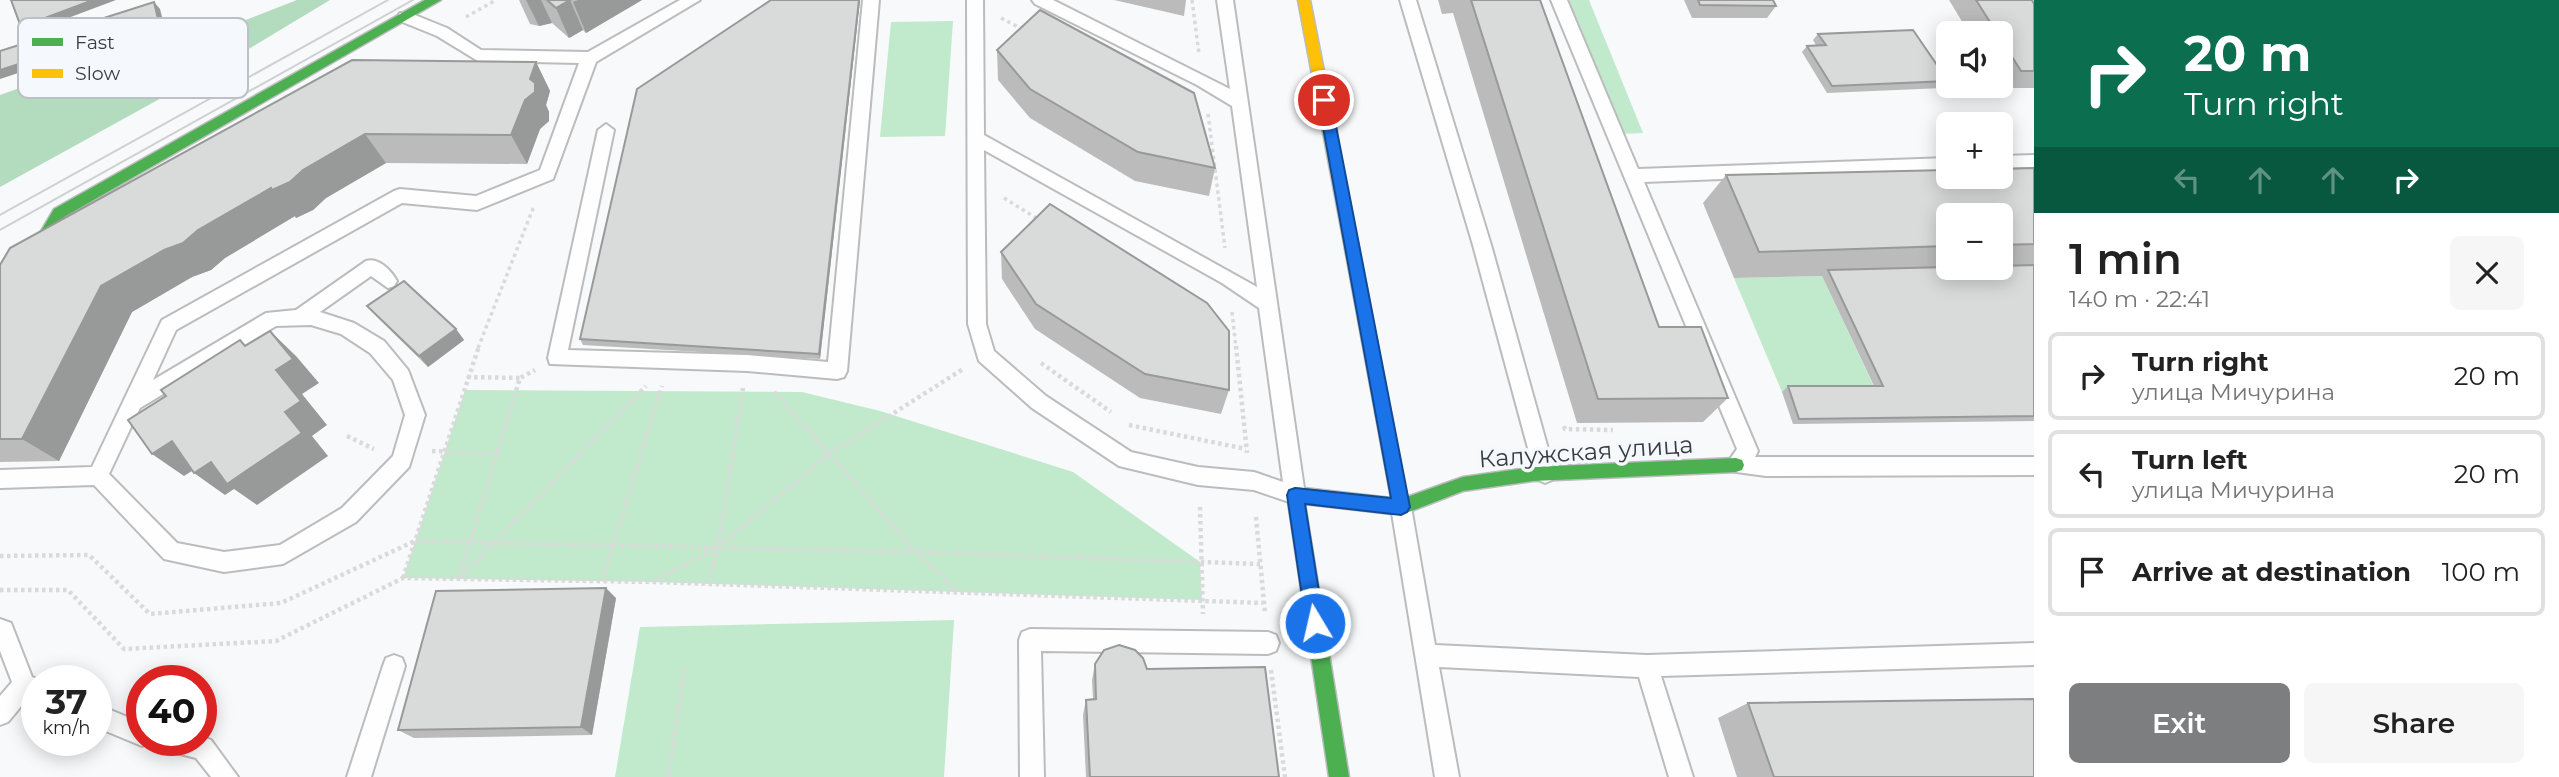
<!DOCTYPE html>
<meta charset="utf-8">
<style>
body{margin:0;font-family:Montserrat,sans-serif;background:#f6f6f6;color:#222;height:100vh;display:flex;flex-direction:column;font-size:26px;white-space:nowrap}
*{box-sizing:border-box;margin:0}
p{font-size:23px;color:#767676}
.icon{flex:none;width:38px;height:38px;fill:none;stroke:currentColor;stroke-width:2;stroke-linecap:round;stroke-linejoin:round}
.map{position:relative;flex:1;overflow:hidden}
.details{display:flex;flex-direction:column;background:#fff;width:525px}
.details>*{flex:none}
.top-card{background:#0b6e4f;color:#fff;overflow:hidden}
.controls{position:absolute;left:1936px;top:21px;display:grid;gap:14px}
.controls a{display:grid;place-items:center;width:77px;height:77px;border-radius:10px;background:#fff;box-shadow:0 4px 18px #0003;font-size:35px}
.speed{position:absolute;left:21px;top:665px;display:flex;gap:14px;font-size:35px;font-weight:700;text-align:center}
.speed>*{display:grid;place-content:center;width:91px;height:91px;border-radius:50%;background:#fff;box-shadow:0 4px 18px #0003;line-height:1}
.speed small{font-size:18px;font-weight:400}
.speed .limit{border:10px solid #d22;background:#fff;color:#111}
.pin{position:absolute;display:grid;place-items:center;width:60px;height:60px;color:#fff;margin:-30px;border:4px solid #fff;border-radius:50%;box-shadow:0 2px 7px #0007}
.me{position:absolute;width:77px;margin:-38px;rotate:351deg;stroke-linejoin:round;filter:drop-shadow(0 0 5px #0008)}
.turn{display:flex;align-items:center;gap:24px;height:147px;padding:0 35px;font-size:32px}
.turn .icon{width:91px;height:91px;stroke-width:2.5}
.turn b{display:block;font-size:49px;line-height:60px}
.lanes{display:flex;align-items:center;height:66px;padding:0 35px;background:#0003;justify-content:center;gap:35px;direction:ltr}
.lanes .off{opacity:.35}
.round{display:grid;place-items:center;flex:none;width:74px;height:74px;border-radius:10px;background:#f6f6f6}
.summary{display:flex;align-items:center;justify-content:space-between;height:119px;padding:0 35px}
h1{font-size:42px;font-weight:600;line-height:52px}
.primary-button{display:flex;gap:14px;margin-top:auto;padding:14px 35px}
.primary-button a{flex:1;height:80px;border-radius:10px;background:#7d7e80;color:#fff;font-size:28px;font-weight:600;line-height:80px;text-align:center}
.primary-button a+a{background:#f6f6f6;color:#222}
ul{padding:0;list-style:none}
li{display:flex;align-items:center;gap:21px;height:88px;margin:0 14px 10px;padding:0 21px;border:4px solid #e0e0e0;border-radius:10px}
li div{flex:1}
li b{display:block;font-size:26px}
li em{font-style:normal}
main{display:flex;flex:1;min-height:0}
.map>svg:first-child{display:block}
.green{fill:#c1e9cb}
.forest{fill:#b2dcbd}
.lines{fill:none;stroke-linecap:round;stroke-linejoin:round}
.lane-casing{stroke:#bbbcbe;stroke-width:4}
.fast-casing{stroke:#bbbcbe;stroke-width:3}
.slow-casing{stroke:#bbbcbe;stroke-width:3}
.path-far1{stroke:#dadadb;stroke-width:3.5;stroke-dasharray:3.5 3.5;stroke-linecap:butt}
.path{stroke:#dadadb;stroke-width:4.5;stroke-dasharray:3.5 3.5;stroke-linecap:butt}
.lane{fill:#fefefe;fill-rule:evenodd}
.fast{fill:#4caf50;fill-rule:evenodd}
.slow{fill:#ffc107;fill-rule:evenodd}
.tram{stroke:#d0d0d1;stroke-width:2}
.wall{fill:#bbb;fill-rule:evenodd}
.shaded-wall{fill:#989999}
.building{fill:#d9dada;stroke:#989999;stroke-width:2}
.route{fill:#1a73e8;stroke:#114b97;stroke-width:2}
.labels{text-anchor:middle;stroke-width:7;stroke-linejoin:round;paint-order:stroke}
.street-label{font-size:24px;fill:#3b3c3e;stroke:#f5f8fd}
.key{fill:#f5f8fd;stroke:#bdc0c4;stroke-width:2}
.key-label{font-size:19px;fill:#3b3c3e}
</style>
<main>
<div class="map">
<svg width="2034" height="777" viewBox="0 0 2034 777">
<rect width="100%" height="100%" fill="#f7f9fb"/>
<g class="green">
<polygon points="1568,0 1589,0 1643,133 1620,134"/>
<polygon points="953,21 945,136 880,137 891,22"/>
<polygon points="1822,276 1876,391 1782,392 1734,278"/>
<polygon points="465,390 802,392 880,411 1073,472 1200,562 1202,600 654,582 403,578"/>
<polygon points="954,620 944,777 615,777 640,627"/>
</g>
<polygon class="forest" points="297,0 330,0 232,59 0,187 0,95 70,70 132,59 192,41"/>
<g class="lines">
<defs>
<g id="lane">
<path d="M680 0H700L596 62 553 179 477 210 402 203 176 330 153 380 266 313 296 310 366 261C378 257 391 270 397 281L394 286 388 288 371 276 320 312 354 323 384 341 408 370 425 415 409 467 356 522 283 564 224 572 164 559 94 485 0 488V470L92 467 162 320 394 191 400 189 476 196 540 170 579 63 478 61 437 36 400 21 397 17 400 13H410L447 28 481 50 588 52ZM311 325 341 334 370 353 393 380 405 415 393 456 342 508 280 545 224 552 177 543 109 474 140 408 276 326Z"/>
<polygon points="863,0 879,0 847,371 844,377 837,379 747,371 550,364 548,358 598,130 606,124 614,130 568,350 747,355 828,362"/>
<path d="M967 0H983L984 135 1257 287 1232 106 1197 85 1035 4 1032 0H1053L1230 89 1217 0H1233L1305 495 1302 502 1295 504 1254 490 1198 485 1119 466 1032 408 979 361 968 324ZM984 150 1222 283 1259 308 1283 482 1254 472 1198 467 1131 452 1046 396 994 351 986 324Z"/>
<polygon points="1400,0 1416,0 1491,245 1555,474 1552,480 1545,483 1538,480 1535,474 1473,245"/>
<polygon points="1551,0 1567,0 1638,169 1948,158 1948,170 1644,182 1758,451 1755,457 2034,457 2034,475 1766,476 1729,471 1726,465 1737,449"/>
<polygon points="2034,155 2034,167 2000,168 2000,156"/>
<polygon points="1401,498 1408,500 1411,507 1435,645 1647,655 2034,643 2034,665 1661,676 1693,777 1669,777 1639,677 1439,667 1459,777 1435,777 1391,507 1394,500"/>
<polygon points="0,619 11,623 32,677 42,681 37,681 37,701 28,698 8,722 0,725 0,696 12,682 0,651"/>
<polygon points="1030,629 1268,632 1276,635 1279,643 1276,651 1268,654 1041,651 1044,777 1020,777 1019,640 1022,632"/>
<polygon points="394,655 402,658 405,666 371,777 347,777 383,666 386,658"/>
<polygon points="96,704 142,723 142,740 151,740 150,743 142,746 96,727"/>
<polygon points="201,736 211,740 238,777 211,777 196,758 157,748 154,740 201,740"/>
</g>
<g id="fast">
<polygon points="425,0 441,0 64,217 5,318 0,320 0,301 54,209"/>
<polygon points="1352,243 1359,249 1407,497 1463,477 1533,467 1736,458 1742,460 1744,465 1742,470 1736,472 1533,481 1463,491 1401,515 1305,504 1349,777 1329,777 1287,495 1289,490 1295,487 1391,498 1345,249"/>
</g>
<polygon id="slow" points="1298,0 1310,0 1359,249 1352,255 1345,249"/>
</defs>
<use href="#lane" class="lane-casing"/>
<use href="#fast" class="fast-casing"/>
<use href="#slow" class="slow-casing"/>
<g class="path-far1">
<polyline points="1192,0 1199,54"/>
<polyline points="466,17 496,0"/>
<polyline points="1001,18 1024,30"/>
<polyline points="1208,114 1225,248"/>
<polyline points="1004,198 1041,221"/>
<polyline points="1232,312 1236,348"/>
<polyline points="478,348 534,206"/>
</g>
<g class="path">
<polyline points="1236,346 1247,453"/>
<polyline points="1041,363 1111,412"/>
<polyline points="467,377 520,378"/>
<polyline points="774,392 910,545 958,593"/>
<polyline points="1129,425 1246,449"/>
<polyline points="1564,426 1565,429 1613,430"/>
<polyline points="347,436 374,449"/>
<polyline points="432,451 497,454"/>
<polyline points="1200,507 1203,614"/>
<polyline points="1256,517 1265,613"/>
<polyline points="0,556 89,555 150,614 281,603 415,541 914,552 1260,564"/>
<polyline points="403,578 479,346"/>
<polyline points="459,578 520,378 535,370"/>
<polyline points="460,578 646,386"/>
<polyline points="602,581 662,386"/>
<polyline points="654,581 718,547 831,453 963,369"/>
<polyline points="708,584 718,547 743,388"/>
<polyline points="0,590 68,590 124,649 276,641 403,578 654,582 1263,603"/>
<polyline points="1271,670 1285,777"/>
<polyline points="668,777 685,666"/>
</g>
<use href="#lane" class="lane"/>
<use href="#fast" class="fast"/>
<use href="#slow" class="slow"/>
<g class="tram">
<polyline points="0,215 388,0"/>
<polyline points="0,230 413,0"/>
</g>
</g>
<g class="wall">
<polygon points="519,0 642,0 586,33 583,30 569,38 552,23 539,26 530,24"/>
<polygon points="771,0 860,0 820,359 583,345 580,339"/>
<polygon points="1114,0 1186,0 1184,16"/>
<polygon points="1438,0 1540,0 1659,327 1728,398 1703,422 1577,423 1453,13 1442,14"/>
<polygon points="1684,0 1773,0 1776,6 1767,18 1692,18"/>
<polygon points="1949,0 2032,0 2034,4 2034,88 2003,88 2000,84 2000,33 1969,33"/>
<polygon points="1818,34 1948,80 1948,82 1943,88 1827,93 1802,52 1807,46 1816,45 1813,40"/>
<polygon points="997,50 1215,168 1209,196 1135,181 1030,118 998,80"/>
<polygon points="536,62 550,91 546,105 549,112 549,121 540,129 527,164 386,163 326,198 313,210 296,218 295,216 225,258 211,270 192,277 132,312 59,461 0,462 0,265"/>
<path d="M2034 168V421L1793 424 1782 392 1788 386H1874L1822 276 1734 278 1703 203 1726 175ZM1948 215H2000V268H1948Z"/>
<polygon points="1001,252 1229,390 1221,414 1140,398 1035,329 1002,279"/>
<polygon points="367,306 456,329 464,340 428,367 377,317"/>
<polygon points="616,598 592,735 414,738 398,730"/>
<polygon points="1095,664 1147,669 1279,777 1086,777 1083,715 1086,700 1093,700 1092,680"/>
<polygon points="1748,703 2034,777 1737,777 1718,718"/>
</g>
<g class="shaded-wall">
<polygon points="93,0 116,0 28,33 21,27"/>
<polygon points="526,0 541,0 552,23 539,26"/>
<polygon points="570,0 583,30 569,38 556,8"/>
<polygon points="578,0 642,0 586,33 573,2"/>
<polygon points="859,0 860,0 820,359 819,354"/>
<polygon points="154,2 160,9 164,25 0,79 0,70"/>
<polygon points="536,62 550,91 546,105 549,112 549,121 540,129 527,164 511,135"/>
<polygon points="365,134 386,163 326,198 313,210 296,218 295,216 225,258 211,270 192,277 132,312 59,461 22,439 101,286"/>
<polygon points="456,329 464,340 428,367 419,356"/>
<polygon points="270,331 296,356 319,383 302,394 327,425 312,436 328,456 257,505 234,489 225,495 194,473 285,412 276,370"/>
<polygon points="172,441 203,464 184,476 152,454"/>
<polygon points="606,588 616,598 592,735 581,727"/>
</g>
<g class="building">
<polygon points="11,0 93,0 21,27"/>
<polygon points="547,0 570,0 556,8"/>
<polygon points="771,0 859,0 819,354 580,339 637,89"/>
<polygon points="1471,0 1540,0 1659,327 1701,327 1728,398 1598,399"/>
<polygon points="1698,0 1773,0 1776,6 1700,5"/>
<polygon points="1976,0 2032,0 2034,4 2034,71 2021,71 2000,38 2000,33 1997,33"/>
<polygon points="154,2 158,19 0,70 0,51"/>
<polygon points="1040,10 1194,93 1215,168 1138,152 1030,89 997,50"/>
<polygon points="1913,30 1948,81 1832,86 1807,46 1826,45 1818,34"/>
<polygon points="352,60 536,62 530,79 535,83 535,92 525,100 511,135 365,134 303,170 290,182 272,190 271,188 198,230 183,243 164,250 101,286 22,439 0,439 0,265 10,248"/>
<polygon points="2034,168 2034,244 2000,245 2000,215 1948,215 1948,246 1759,252 1726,175 1948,170 1948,177 2000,177 2000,169"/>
<polygon points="1050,204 1207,303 1229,331 1229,390 1145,374 1036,304 1001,252"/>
<polygon points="2034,265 2034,416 1799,419 1788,386 1883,386 1828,270 1948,267 2000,268 2000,266"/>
<polygon points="404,281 456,329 419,356 367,306"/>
<polygon points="270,331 293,359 276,370 301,401 285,412 302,433 227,484 211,462 194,473 172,441 152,454 128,420 166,396 161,390 240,340 245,346"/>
<polygon points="606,588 581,727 398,730 436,591"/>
<polygon points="1119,645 1135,650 1143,658 1147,669 1265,667 1279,777 1090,777 1086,700 1096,699 1095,664 1104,650"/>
<polygon points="2034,699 2034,777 1774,777 1748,703"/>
</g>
<polygon class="route" points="1324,95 1331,100 1410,507 1407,512 1401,515 1305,504 1324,623 1321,629 1315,632 1309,629 1306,623 1287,495 1289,490 1295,488 1391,498 1318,100"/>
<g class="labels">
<g class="street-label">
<text transform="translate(1586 452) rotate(-4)" y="8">Калужская улица</text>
</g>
</g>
<rect x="18" y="18" width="230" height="80" rx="10" class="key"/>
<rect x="32" y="38" width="31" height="8" fill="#4caf50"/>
<rect x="32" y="69" width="31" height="9" fill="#ffc107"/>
<g class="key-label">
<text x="75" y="49">Fast</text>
<text x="75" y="80">Slow</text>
</g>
</svg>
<div class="controls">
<a><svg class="icon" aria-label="sound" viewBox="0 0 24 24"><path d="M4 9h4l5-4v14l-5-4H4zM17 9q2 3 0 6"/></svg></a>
<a>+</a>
<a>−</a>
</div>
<div class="speed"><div>37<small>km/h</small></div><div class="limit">40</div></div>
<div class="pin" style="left:1324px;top:100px;background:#d93025"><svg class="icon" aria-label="arrive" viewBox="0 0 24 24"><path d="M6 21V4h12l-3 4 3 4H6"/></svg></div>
<svg class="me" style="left:1315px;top:623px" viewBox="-20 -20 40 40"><circle r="17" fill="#1a73e8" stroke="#fff" stroke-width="3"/><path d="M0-11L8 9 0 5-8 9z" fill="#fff"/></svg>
</div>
<section class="details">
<div class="top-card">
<div class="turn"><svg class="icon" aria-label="right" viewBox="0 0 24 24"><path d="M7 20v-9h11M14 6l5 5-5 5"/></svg><div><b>20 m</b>Turn right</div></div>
<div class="lanes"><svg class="icon off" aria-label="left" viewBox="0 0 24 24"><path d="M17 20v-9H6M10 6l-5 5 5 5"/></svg><svg class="icon off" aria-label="ahead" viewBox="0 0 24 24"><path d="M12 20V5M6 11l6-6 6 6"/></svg><svg class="icon off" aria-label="ahead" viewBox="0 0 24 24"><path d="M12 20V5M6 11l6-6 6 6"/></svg><svg class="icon" aria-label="right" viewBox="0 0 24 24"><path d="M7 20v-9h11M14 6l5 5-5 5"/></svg></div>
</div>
<div class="summary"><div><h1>1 min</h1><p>140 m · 22:41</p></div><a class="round"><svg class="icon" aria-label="close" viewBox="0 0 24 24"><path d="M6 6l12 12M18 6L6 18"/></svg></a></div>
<ul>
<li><svg class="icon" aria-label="right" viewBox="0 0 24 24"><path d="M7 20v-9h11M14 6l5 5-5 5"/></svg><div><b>Turn right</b><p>улица Мичурина</p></div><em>20 m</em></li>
<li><svg class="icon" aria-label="left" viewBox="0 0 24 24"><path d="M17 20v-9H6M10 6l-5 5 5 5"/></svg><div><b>Turn left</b><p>улица Мичурина</p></div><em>20 m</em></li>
<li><svg class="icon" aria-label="arrive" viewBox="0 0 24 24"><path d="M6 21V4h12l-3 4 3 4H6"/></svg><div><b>Arrive at destination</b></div><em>100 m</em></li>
</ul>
<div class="primary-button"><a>Exit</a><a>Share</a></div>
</section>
</main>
